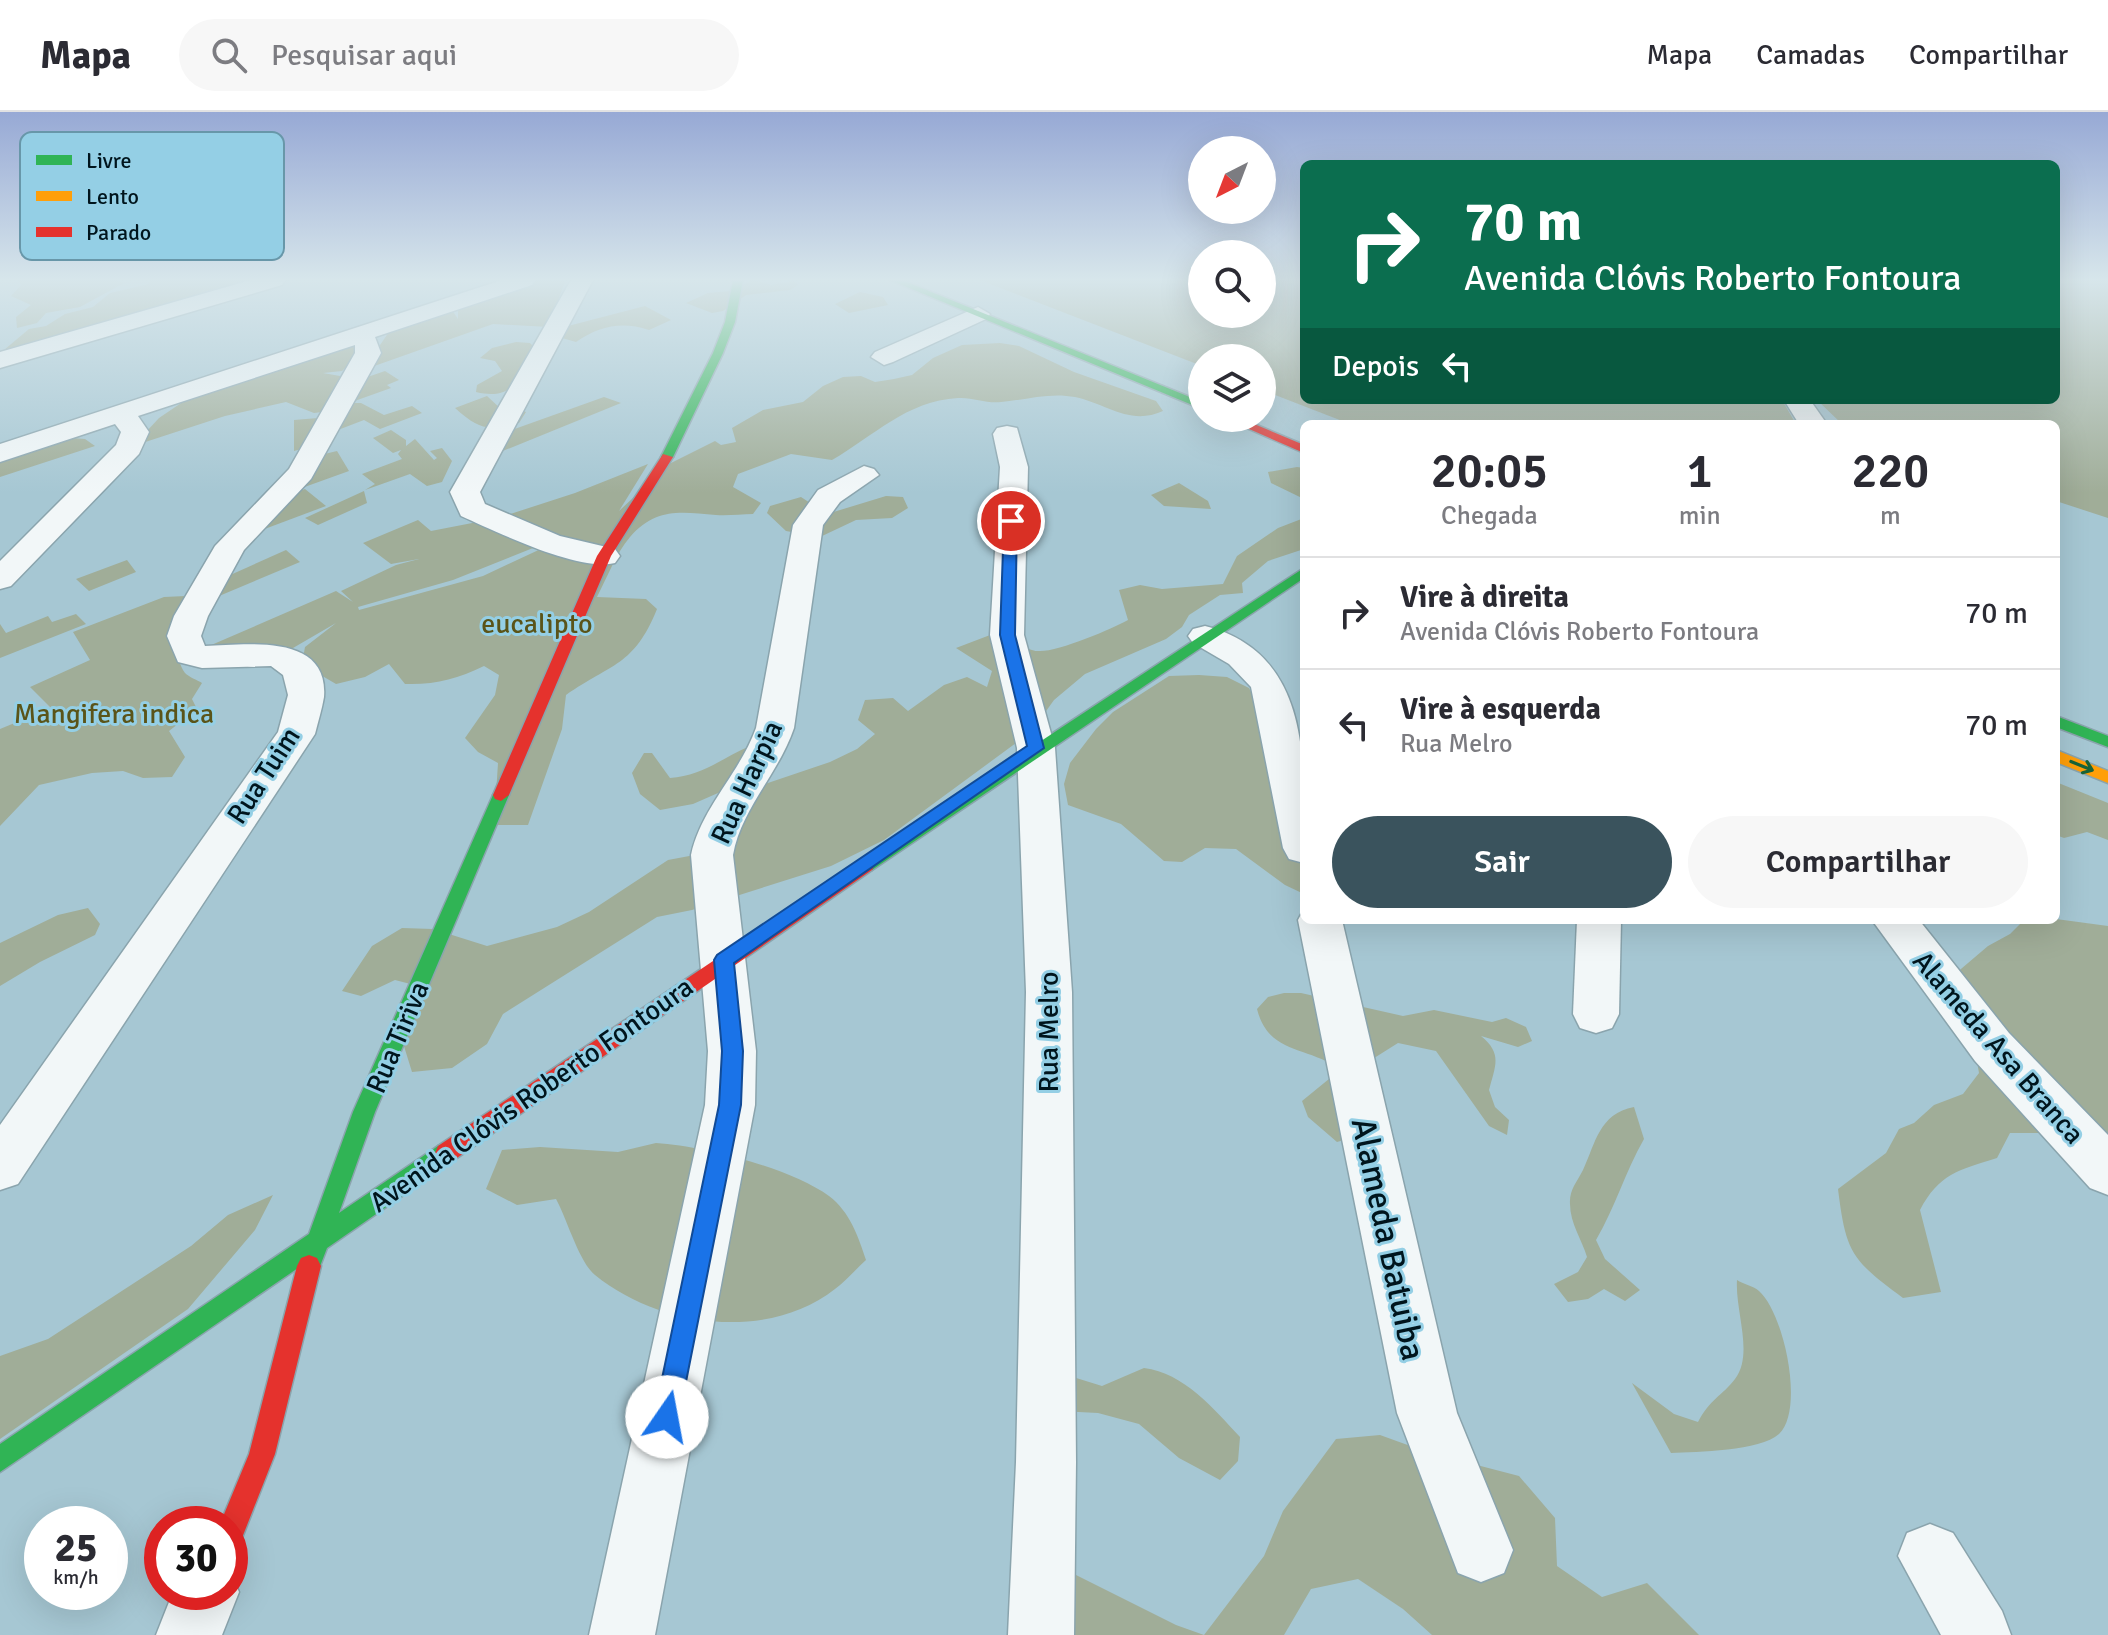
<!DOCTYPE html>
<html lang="pt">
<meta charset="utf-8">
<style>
body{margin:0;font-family:Signika,sans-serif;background:#f7f7f7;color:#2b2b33;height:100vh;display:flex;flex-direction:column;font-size:30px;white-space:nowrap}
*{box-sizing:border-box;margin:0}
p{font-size:26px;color:#7c7c81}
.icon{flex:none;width:44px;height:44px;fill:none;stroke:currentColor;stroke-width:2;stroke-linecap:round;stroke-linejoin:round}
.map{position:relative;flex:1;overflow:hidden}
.sheet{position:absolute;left:1300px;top:308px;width:760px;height:504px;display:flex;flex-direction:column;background:#fff;border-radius:12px;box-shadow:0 8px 32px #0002}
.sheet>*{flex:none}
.hud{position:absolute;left:1300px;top:48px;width:760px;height:244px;border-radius:12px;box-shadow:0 8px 32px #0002;background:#0b6e4f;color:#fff;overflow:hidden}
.needle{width:52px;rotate:222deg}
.buttons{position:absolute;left:1188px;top:24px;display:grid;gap:16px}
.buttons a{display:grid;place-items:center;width:88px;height:88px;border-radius:50%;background:#fff;box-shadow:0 8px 32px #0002;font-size:40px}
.speed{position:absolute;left:24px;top:1394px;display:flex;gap:16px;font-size:40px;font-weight:700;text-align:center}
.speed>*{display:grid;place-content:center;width:104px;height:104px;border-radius:50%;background:#fff;box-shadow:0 8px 32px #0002;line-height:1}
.speed small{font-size:20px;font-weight:400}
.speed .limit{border:12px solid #d22;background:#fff;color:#111}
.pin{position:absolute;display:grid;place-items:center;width:68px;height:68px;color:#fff;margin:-34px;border:4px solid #fff;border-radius:50%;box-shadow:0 2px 8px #0007}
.me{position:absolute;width:88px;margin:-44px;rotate:12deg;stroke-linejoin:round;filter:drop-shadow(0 0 6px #0008)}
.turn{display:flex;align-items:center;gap:28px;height:168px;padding:0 32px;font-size:36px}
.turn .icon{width:104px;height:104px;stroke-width:2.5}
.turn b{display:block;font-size:56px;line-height:68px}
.then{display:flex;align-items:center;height:76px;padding:0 32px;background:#0003;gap:16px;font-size:30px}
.eta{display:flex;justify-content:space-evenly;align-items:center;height:136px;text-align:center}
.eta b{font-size:48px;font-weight:600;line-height:56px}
.button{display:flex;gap:16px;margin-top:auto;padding:16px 32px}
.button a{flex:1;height:92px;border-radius:48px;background:#3a535d;color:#fff;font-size:32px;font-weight:600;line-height:92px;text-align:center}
.button a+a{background:#f7f7f7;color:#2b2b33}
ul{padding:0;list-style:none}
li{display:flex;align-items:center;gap:24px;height:112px;padding:0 32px;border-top:2px solid #e1e1e2}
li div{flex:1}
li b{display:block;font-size:30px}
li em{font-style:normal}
header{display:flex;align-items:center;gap:48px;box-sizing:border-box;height:112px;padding:0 40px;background:#fff;border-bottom:2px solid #e1e1e2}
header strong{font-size:38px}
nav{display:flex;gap:44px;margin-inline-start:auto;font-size:28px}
.search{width:560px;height:72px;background:#f7f7f7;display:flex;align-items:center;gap:20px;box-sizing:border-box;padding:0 28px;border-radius:44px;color:#7c7c81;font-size:30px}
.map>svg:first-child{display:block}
.green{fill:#a0ad98;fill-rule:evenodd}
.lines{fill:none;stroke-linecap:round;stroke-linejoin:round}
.street-casing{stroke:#8aa4ad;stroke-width:3}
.fast-casing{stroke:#8aa4ad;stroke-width:3}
.slow-casing{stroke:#8aa4ad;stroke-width:3}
.jam-casing{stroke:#8aa4ad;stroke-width:3}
.street{fill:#f2f7f8;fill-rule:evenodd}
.fast{fill:#30b455;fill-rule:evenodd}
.slow{fill:#ff9f0a;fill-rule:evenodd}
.jam{fill:#e5322d;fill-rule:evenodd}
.oneway{stroke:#186439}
.route{fill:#1a73e8;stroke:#114b97;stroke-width:2}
.labels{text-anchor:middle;stroke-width:6;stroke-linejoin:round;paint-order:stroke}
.park-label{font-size:28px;fill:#5a5419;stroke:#94cfe5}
.street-label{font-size:28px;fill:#00151d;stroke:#94cfe5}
.near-street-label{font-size:34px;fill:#00151d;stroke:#94cfe5}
.key{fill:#94cfe5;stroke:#6897a9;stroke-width:2}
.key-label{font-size:22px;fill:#00151d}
</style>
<header>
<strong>Mapa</strong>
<div class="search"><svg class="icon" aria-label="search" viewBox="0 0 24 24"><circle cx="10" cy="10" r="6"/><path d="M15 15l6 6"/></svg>Pesquisar aqui</div>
<nav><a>Mapa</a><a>Camadas</a><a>Compartilhar</a></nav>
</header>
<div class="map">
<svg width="2108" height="1523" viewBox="0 0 2108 1523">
<rect width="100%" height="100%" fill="#a6c7d3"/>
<g class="green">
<polygon points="18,168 116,168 124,171 80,195 46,201 37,211 17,216 16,205 31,193 11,184 21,173"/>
<polygon points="150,168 270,168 15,242 4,238 29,217 46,214 65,202 93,195 110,181 149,172"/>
<polygon points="527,168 565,169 549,215 493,212 363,258 393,214 450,195 458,207 458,192"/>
<polygon points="753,168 771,173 794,169 798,173 790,178 746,183 723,199 712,201 686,191 708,181 730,179"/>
<polygon points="980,168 1202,168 1202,202 1262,202 1262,168 1304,168 1304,288 1782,288 1796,312 1350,312 1262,278 1262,246 1202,246 1202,254"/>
<polygon points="2056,168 2108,168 2108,406 2056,389 2056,312 1842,312 1817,288 2056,288"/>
<polygon points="860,180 883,185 888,193 849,201 835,192"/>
<path d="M645 194 671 208 649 218C622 209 599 214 576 230L562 226 568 214Z"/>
<polygon points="358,227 360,242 342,259 323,261 340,264 344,271 322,300 314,301 286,290 225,304 133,334 159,306 193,283"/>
<path d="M516 230 530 231 538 239C519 266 514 289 476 280L477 273 502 259 495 249 480 246 492 236Z"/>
<path d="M1000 231 1019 234 1074 260 1156 289 1163 299C1130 314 1107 292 1075 285 1050 280 1025 288 1001 290 987 292 973 285 958 286 906 289 874 324 832 348L791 342 738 362 733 375 761 391 753 402C741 402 728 404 716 403 681 400 656 395 630 425 616 441 607 466 597 485L646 487 657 497C634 554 612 551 566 583L562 617 528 713H494L498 651 478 640 465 626 495 583 499 563 484 554C457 567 435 573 405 572L389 552 365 565 336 572 302 552 305 535 336 511 293 536 209 534 336 479 353 490 341 479 396 453 419 447 391 452 363 431 418 408 431 419 498 406 575 381 648 352 619 399 669 352 715 329 721 333 736 330 732 316 763 298 803 290 823 274 843 265 861 264 875 270 894 267 912 263 933 246 962 233ZM543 432 545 435 483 464 359 498 358 495 453 468Z"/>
<polygon points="385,259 399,268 387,273 391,276 349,291 356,269"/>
<path d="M487 284 501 297 516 296 526 300 519 311C487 319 480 318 455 296Z"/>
<polygon points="604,285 621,291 493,343 509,319"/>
<polygon points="352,291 361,291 384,303 412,294 422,301 380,317 364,308 330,321 328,330 294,339 294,308 318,306"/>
<polygon points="391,318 406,328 406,334 415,327 434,348 437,346 430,339 442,336 452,349 442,370 427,374 410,362 365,378 375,372 362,362 402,347 398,342 401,338 393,341 373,326"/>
<polygon points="72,326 85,327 95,334 0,365 0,351"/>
<polygon points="337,339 349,359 299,377 312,345"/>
<polygon points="1297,355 1304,356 1304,387 1271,371 1268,360"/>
<polygon points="1179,371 1208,389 1211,397 1164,394 1151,383"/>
<polygon points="305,377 326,394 243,425 281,387"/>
<polygon points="364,379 367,391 318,413 305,406"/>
<polygon points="886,384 903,385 908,396 892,406 856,408 820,425 786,419 767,401 770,394 801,385 827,402"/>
<path d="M1304 406V437L1268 449 1242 471 1243 481 1220 483 1189 503 1182 515 1166 527 1085 562 1054 588 1031 620 884 728 831 754 692 798 657 805 503 902 487 932 452 956 412 960 403 931 422 875 395 868 361 884 342 879 372 834 402 816 433 817 487 834 557 815 589 800 668 748 700 742 759 674 830 650 857 637 875 622 858 608 865 588 893 586 908 599 944 573 967 565 987 575 992 559 956 536 998 520C1009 525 1026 539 1038 539 1055 541 1112 517 1128 508L1119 478 1140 473 1162 477 1223 472 1237 444 1278 416Z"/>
<polygon points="286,438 300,450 212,487 228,464"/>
<polygon points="127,448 136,460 89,479 76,467"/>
<path d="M186 484C179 503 171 543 185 561 189 565 197 568 202 571L192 587 197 597 169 619 185 645 172 665 143 666 123 659 92 661 39 673 0 714V617L51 596 30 575 90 548 73 520 164 485Z"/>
<polygon points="76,502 86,512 0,546 0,512 6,521 48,504 52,510"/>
<polygon points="1199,563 1227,565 1249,576 1304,683 1304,782 1285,773 1236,737 1205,736 1182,750 1164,749 1121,712 1068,693 1064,672 1070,651 1096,617 1113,600 1169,564"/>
<path d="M750 634 734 674 693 692 660 698 640 682 632 661 644 641H652L670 666C702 664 722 646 750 634Z"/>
<polygon points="2056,670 2108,691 2108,728 2087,720 2064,726 2056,723"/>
<polygon points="88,796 100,812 95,823 40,850 0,874 0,831 58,803"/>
<path d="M2056 807 2108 814V1053L2049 1021H2010L1997 1046C1958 1058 1939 1062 1920 1098L1941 1180 1903 1186C1852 1148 1846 1142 1838 1077L1886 1041 1899 1017 1914 1011 1934 993 1963 982 1979 961 1974 932 1948 868 1988 834 2010 822 2023 809Z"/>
<path d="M1284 881H1301L1403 904 1434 898 1492 910 1506 906 1526 915 1532 929 1518 935 1481 924C1503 942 1495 954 1489 978L1495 995 1509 1008 1507 1023 1489 1014 1436 939 1398 931 1371 948 1354 1025 1337 1030 1308 1005 1302 989 1340 958C1309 933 1269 944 1257 897L1268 885Z"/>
<path d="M1634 995 1644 1027C1625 1060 1615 1096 1596 1128L1605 1147 1640 1178 1625 1189 1604 1177 1588 1187 1568 1190 1554 1172 1578 1160 1587 1145C1582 1128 1570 1111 1570 1092 1569 1078 1577 1070 1583 1058 1596 1030 1599 1002 1634 995Z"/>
<path d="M656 1031C704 1034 790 1056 829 1084 850 1100 858 1124 866 1148 856 1157 846 1169 835 1177 767 1230 659 1215 595 1163 579 1150 567 1107 556 1087L517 1093 486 1077 502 1038 540 1035 618 1040Z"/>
<polygon points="273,1083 255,1118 188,1197 0,1327 0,1244 48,1227 191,1134 228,1103"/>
<path d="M1737 1168C1743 1172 1754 1174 1759 1179 1784 1201 1805 1298 1779 1322 1760 1339 1697 1340 1671 1341L1632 1271 1674 1302 1698 1310C1710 1287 1722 1284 1735 1267 1754 1242 1735 1200 1737 1168Z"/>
<path d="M1144 1256C1184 1261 1213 1296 1240 1325L1238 1349 1220 1368 1179 1346 1139 1312 1098 1301 1059 1299 1073 1265 1102 1274Z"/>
<polygon points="1380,1323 1427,1340 1519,1364 1555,1406 1557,1454 1602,1485 1647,1471 1699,1523 1432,1523 1403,1497 1358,1467 1311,1477 1284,1523 1065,1523 1068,1459 1176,1513 1204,1523 1264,1444 1283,1399 1336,1327"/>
</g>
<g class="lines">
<defs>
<g id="street">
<polygon points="251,168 285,168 282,173 0,256 0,240"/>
<path d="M502 168H535L532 173 375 225 381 241 311 367 244 438 208 504 201 524 205 534C245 533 329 520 324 585 322 597 318 610 315 622L18 1072 0 1078V1013L278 620 288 583 283 563 271 554 202 556 178 550 167 524 174 504 215 434 289 357 355 241V233L138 304 149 320 139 342 11 474 0 477V449L116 333 121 320 115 312 0 350V332Z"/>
<path d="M571 168H593L480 380 485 392 560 424 615 437 620 444 615 451C578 460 497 420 461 404L450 380Z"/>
<polygon points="978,195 990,202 986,207 893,250 884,253 871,245 875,240"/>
<polygon points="1784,288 1810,288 1827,312 1799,312"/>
<polygon points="1007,314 1017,316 1028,355 1024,523 1055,636 1072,880 1076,1350 1074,1523 1008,1523 1016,1350 1026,880 1017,636 990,523 1000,355 993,322 997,316"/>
<path d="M864 354 874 357 879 363 840 390 823 413 794 616C779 661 741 697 733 743L756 939 755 993 655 1523H589L705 993 708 939 691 743C701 696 740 661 756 616L793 413 818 378Z"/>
<path d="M1205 514C1316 542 1304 661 1304 751L1289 747 1283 736 1251 575 1229 552 1193 531 1188 524 1193 517Z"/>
<polygon points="1304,797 1304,808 1342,808 1457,1301 1513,1438 1504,1461 1481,1470 1458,1461 1397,1301 1298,808"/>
<polygon points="1577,808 1621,808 1619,902 1612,916 1596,921 1580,916 1573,902"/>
<polygon points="1872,808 1919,808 2009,921 2108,1023 2108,1083 2090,1076 1975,949"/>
<polygon points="1930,1412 1953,1421 2002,1499 2011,1523 1941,1523 1898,1444 1907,1421"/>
<polygon points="230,1459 239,1480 222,1523 156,1523 173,1480 230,1480"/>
</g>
<g id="fast">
<polygon points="733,168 743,168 735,210 723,241 673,345 663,348 661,345 713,241 725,210"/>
<polygon points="890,168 902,168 1202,290 1202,297"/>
<polygon points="1304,456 1304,466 872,758 860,758 857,753 860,748"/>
<polygon points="2056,604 2108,624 2108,635 2056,615"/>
<polygon points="501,677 509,683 375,1000 339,1101 438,1034 446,1031 454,1034 457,1041 454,1048 327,1136 317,1162 309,1165 301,1162 298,1156 0,1360 0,1332 309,1122 353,1000 493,683"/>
</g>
<polygon id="slow" points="2056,638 2108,659 2108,671 2056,650"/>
<g id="jam">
<polygon points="1224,306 1240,306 1304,333 1304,341"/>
<polygon points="663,342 673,345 611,444 509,683 501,689 495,687 493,683 597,444"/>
<polygon points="866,746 875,753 872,758 454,1048 446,1051 438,1048 435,1041 438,1034"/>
<polygon points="309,1143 317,1146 321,1154 275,1342 240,1431 230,1435 230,1412 220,1412 249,1342 297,1154 301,1146"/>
</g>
</defs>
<use href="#street" class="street-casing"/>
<use href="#fast" class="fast-casing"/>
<use href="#slow" class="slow-casing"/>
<use href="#jam" class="jam-casing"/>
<use href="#street" class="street"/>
<use href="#fast" class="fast"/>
<use href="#slow" class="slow"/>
<use href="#jam" class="jam"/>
</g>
<defs><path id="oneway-shaft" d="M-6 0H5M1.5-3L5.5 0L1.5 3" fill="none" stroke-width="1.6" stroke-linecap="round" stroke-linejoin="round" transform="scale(2)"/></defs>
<use class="oneway" href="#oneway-shaft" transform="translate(2082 654) rotate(22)"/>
<linearGradient id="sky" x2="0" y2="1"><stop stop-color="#97a9d5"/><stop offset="0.44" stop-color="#d7e6eb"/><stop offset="1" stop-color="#d7e6eb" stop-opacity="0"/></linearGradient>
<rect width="2108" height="381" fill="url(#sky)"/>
<polygon class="route" points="1011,405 1017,409 1015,523 1044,636 734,851 743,939 741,993 679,1305 676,1314 667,1318 657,1314 654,1305 719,993 722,939 714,848 717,843 1027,634 1000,523 1004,409"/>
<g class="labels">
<g class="park-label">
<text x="537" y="521">eucalipto</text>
<text x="114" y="611">Mangifera indica</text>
</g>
<g class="street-label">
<text transform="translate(263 663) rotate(-57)" y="10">Rua Tuim</text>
<text transform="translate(746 670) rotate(-65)" y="10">Rua Harpia</text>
<text transform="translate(1048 920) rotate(-90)" y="10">Rua Melro</text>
<text transform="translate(397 925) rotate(-67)" y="10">Rua Tiriva</text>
<text transform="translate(1999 935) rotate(49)" y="10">Alameda Asa Branca</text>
<text transform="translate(531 982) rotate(-35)" y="10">Avenida Clóvis Roberto Fontoura</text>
</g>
<g class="near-street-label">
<text transform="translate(1389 1127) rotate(78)" y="12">Alameda Batuiba</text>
</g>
</g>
<rect x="20" y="20" width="264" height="128" rx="12" class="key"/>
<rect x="36" y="43" width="36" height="10" fill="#30b455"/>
<rect x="36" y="79" width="36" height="10" fill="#ff9f0a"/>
<rect x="36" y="115" width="36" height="10" fill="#e5322d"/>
<g class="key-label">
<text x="86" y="56">Livre</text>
<text x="86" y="92">Lento</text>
<text x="86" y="128">Parado</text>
</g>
</svg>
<div class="buttons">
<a><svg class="needle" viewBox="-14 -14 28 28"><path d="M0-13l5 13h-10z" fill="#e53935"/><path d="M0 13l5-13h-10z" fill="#7c7c81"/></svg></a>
<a><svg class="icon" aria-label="search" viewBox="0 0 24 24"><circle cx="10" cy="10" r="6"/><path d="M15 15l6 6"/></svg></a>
<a><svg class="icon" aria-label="layers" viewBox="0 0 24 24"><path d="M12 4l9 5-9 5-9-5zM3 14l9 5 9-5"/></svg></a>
</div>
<div class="speed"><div>25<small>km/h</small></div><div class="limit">30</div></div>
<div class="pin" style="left:1011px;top:409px;background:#d93025"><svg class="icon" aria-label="arrive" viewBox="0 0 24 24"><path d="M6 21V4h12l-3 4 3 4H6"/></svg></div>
<svg class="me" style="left:667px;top:1305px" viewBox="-20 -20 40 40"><circle r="19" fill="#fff"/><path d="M0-13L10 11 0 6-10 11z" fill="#1a73e8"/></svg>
<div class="hud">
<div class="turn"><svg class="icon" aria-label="right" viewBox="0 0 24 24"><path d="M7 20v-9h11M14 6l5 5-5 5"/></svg><div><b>70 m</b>Avenida Clóvis Roberto Fontoura</div></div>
<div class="then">Depois<svg class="icon" aria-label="left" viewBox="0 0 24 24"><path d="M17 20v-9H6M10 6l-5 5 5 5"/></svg></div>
</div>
<section class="sheet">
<div class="eta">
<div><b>20:05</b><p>Chegada</p></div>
<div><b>1</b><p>min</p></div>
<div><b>220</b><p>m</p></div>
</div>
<ul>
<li><svg class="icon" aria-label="right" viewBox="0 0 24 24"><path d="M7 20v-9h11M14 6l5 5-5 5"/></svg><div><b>Vire à direita</b><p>Avenida Clóvis Roberto Fontoura</p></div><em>70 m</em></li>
<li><svg class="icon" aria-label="left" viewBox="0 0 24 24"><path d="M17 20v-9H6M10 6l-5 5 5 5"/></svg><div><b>Vire à esquerda</b><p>Rua Melro</p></div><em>70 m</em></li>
</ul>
<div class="button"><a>Sair</a><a>Compartilhar</a></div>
</section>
</div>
